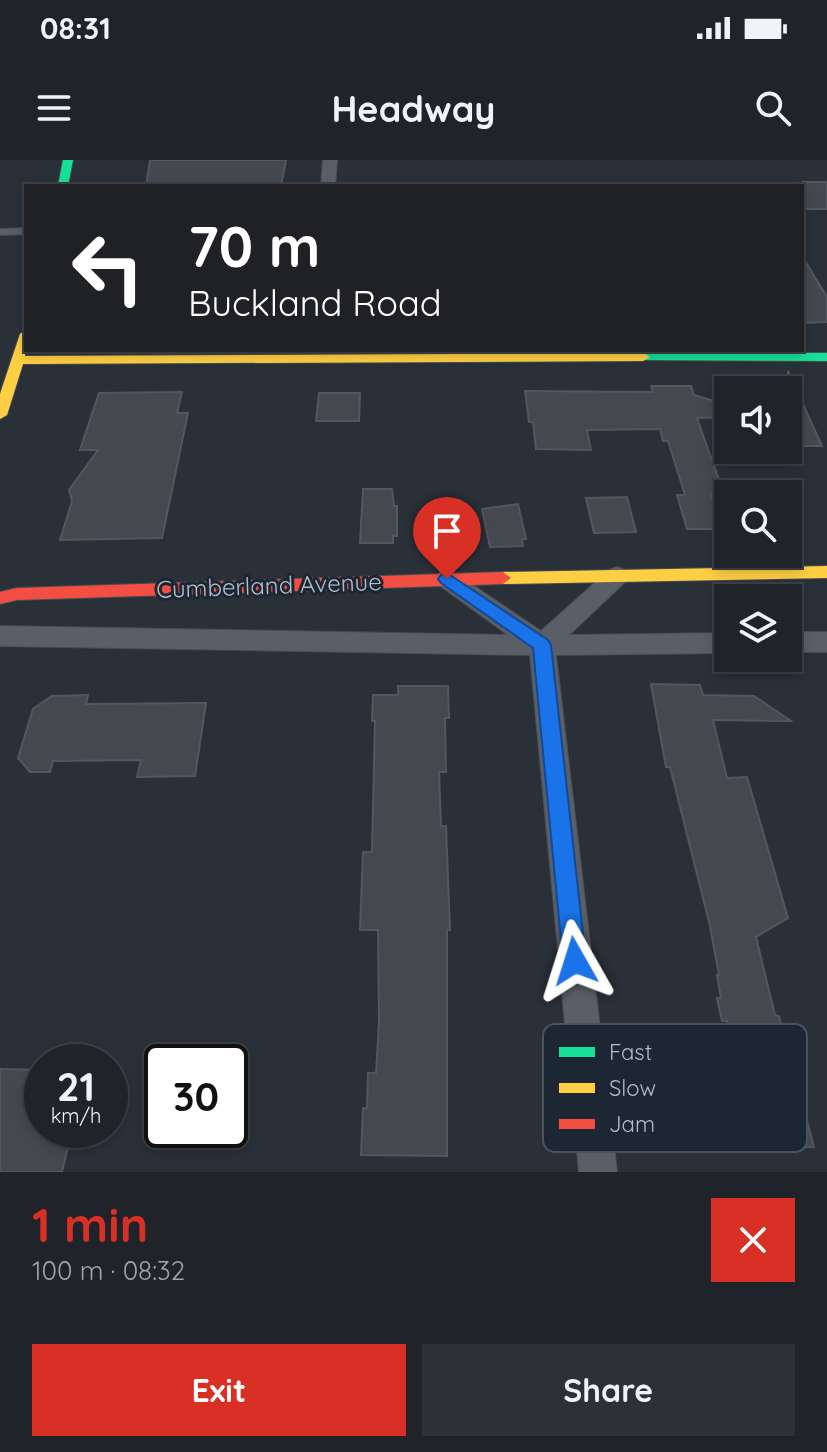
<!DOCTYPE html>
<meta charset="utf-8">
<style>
body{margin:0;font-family:Quicksand,sans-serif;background:#2d3036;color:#f1f3f6;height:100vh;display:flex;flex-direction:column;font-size:30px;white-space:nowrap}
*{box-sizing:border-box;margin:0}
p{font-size:26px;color:#a2a4a8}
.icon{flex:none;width:44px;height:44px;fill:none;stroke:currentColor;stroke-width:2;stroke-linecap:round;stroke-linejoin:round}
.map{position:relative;height:1012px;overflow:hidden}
.details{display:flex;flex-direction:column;background:#20242a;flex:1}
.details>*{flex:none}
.banner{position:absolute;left:24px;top:24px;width:780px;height:168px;border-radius:0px;box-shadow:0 4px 12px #0003,0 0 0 2px #3d4147;background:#202124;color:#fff;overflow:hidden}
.controls{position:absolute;left:714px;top:216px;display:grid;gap:16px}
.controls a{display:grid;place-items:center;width:88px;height:88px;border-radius:0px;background:#20242a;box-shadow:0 4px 12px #0003,0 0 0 2px #3d4147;font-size:40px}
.speed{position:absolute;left:24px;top:884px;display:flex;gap:16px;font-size:40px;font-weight:700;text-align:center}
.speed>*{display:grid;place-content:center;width:104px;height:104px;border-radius:50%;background:#20242a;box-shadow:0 4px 12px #0003,0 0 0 2px #3d4147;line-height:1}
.speed small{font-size:20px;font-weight:400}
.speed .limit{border:4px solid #111;border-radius:12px;background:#fff;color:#111}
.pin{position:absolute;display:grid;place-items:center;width:68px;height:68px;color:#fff;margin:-82px -34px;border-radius:50% 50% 50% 0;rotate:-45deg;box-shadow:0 0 8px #0007}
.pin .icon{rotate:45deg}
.me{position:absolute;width:88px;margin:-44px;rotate:354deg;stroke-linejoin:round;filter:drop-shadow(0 0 6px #0008)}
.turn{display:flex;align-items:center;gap:28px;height:168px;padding:0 32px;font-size:36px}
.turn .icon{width:104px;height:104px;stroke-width:2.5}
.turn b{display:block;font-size:56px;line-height:68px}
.round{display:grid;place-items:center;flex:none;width:84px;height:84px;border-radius:0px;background:#2d3036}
.headline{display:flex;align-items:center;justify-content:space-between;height:136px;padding:0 32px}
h1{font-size:48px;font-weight:700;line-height:60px;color:#d93025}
.button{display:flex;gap:16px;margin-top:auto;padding:16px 32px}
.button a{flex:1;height:92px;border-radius:0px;background:#d93025;color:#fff;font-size:32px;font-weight:700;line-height:92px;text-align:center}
.button a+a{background:#2d3036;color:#f1f3f6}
.status{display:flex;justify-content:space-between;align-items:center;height:56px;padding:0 40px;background:#20242a;direction:ltr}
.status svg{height:22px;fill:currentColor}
header{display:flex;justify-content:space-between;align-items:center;height:104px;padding:0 32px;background:#20242a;font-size:36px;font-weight:700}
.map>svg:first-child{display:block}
.building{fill:#444950;stroke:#52575f;stroke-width:2}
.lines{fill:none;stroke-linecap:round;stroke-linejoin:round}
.lane-casing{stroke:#484c53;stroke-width:2}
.street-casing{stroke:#484c53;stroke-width:2}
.fast-casing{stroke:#484c53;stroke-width:2}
.slow-casing{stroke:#484c53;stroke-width:2}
.jam-casing{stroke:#484c53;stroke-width:2}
.lane{fill:#5a5e66;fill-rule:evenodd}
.street{fill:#5a5e66;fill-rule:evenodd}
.fast{fill:#16e098;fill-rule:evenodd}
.slow{fill:#ffcf43;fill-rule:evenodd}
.jam{fill:#f24e42;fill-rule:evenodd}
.route{fill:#1a73e8;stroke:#114b97;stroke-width:2}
.labels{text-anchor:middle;stroke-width:6;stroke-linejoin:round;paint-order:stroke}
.street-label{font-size:24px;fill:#b4bcc9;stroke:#1d2633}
.key{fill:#1d2633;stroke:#4a5360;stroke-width:2}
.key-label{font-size:22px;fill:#b4bcc9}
</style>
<div class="status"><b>08:31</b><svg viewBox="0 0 49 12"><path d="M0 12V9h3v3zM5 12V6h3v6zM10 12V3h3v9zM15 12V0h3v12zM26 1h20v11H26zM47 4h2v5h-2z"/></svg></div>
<header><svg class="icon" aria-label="menu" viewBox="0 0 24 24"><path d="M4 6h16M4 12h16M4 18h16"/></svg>Headway<svg class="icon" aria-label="search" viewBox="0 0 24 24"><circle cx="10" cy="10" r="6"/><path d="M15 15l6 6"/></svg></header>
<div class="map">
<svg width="827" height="1012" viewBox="0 0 827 1012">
<rect width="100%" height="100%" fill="#2a3038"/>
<g class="building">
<polygon points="150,0 286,0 281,26 146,26"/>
<rect x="802" y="22" width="25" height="27"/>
<polygon points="802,96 827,137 827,162 802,163"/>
<polygon points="788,211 822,286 788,286"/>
<polygon points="651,226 691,226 694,235 728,245 728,257 697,258 724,334 711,334 722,369 687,369 677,335 685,335 668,281 663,281 660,269 587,270 591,290 536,289 533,262 529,262 525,231 653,232"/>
<polygon points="182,232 177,253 188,253 162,378 60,380 72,341 69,330 98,290 80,290 99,233"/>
<polygon points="319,233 360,233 359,261 316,261"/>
<polygon points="363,329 392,329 394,346 397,346 397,376 393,376 393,383 360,383"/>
<polygon points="627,337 636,372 594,373 586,338"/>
<polygon points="518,344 526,379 522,379 523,386 490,387 482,349"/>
<polygon points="651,524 700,525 703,535 754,536 791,561 713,560 727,618 747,617 788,758 756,777 775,855 779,856 814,987 761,988 756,968 750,968 744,941 750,941 736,879 730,879 727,861 722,861 717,838 721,838 717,815 719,815 710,766 670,607 666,607"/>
<polygon points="398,526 448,526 449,558 445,558 446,612 439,612 441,666 446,666 450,770 447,770 447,996 361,995 363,948 367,948 368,913 376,913 379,863 378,770 360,770 363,692 372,692 375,561 372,561 373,535 398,535"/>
<polygon points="88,535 86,544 206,543 195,616 137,617 141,600 53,601 50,612 30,612 18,598 33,549 52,536"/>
<polygon points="0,909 42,910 42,970 72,970 62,1012 0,1012"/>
</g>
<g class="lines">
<defs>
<polygon id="lane" points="26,68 26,74 0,75 0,69"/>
<g id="street">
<polygon points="323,0 337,0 335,26 321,26"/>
<polygon points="617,407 625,410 629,416 625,422 569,475 728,473 728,493 556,495 617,1012 579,1012 530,495 0,486 0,466 508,475 439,425 435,419 439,413 447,410 455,413 541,471 609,410"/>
<rect x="788" y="472" width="39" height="20"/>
</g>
<g id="fast">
<polygon points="63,0 73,0 68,26 58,26"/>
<polygon points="643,193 827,193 827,201 638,200 636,197"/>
</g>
<g id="slow">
<polygon points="26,170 25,196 643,193 650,197 643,201 23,204 7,255 0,259 0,234 20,174"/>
<polygon points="827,406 827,418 503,424 495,418 503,412"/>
</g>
<polygon id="jam" points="503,412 511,418 503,424 17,440 0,444 0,432 17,428"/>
</defs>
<use href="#lane" class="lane-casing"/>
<use href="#street" class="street-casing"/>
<use href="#fast" class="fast-casing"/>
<use href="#slow" class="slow-casing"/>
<use href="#jam" class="jam-casing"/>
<use href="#lane" class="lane"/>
<use href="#street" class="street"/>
<use href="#fast" class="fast"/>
<use href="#slow" class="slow"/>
<use href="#jam" class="jam"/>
</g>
<polygon class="route" points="447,413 548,480 551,485 586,801 583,809 575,813 567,809 563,801 533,488 441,423 438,419 441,415"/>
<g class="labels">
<g class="street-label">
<text transform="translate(269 426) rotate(-2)" y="8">Cumberland Avenue</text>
</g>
</g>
<rect x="543" y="864" width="264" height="128" rx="12" class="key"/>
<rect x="559" y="887" width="36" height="10" fill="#16e098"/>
<rect x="559" y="923" width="36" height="10" fill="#ffcf43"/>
<rect x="559" y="959" width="36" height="10" fill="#f24e42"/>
<g class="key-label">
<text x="609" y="900">Fast</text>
<text x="609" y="936">Slow</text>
<text x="609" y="972">Jam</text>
</g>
</svg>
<div class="controls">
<a><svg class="icon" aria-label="sound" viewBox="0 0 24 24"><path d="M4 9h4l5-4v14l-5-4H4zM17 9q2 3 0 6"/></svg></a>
<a><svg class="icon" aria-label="search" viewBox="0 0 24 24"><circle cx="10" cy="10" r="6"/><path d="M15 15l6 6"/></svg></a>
<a><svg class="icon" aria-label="layers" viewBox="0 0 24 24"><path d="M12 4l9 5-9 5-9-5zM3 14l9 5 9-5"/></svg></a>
</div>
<div class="speed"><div>21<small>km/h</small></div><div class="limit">30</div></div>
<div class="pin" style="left:447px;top:419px;background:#d93025"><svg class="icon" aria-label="arrive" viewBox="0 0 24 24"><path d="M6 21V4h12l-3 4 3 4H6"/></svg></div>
<svg class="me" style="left:575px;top:801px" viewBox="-20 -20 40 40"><path d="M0-17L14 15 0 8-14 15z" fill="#1a73e8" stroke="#fff" stroke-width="4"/></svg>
<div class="banner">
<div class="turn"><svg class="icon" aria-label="left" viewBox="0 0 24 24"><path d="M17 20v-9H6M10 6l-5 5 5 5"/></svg><div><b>70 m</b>Buckland Road</div></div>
</div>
</div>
<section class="details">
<div class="headline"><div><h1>1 min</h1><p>100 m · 08:32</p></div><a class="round" style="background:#d93025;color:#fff"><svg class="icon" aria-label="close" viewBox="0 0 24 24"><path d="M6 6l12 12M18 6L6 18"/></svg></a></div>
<div class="button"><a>Exit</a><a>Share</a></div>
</section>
